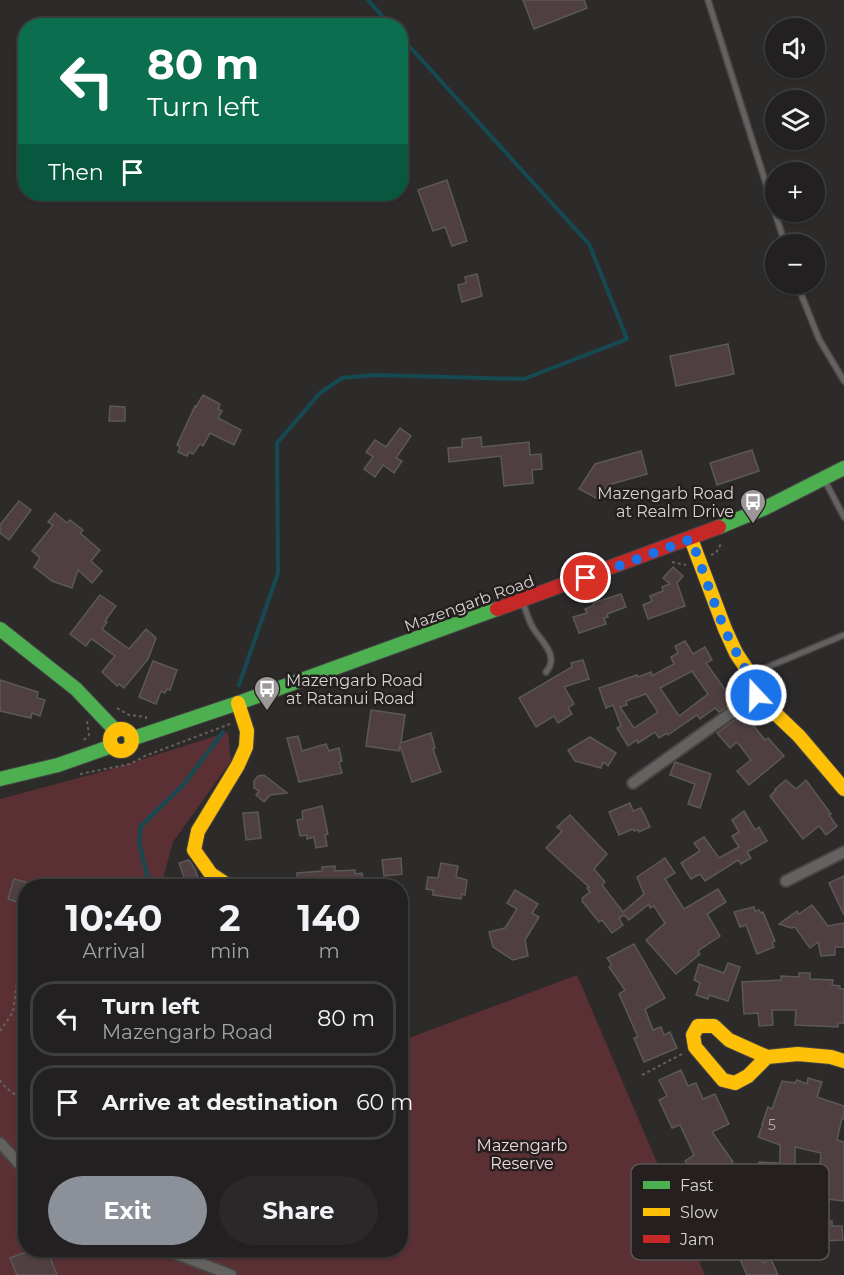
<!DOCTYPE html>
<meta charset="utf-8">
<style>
body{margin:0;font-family:Montserrat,sans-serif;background:#2a2829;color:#f1f3f6;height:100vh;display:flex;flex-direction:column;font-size:22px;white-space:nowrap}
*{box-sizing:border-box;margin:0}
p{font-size:20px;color:#a2a3a5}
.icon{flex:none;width:33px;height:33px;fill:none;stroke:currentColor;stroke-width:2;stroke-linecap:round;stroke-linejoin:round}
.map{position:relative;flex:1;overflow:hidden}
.side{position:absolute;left:18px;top:879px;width:390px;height:378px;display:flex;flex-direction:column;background:#222020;border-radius:24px;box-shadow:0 2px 4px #0004,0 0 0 2px #3f3e3e}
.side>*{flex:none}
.hud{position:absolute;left:18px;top:18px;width:390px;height:183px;border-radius:24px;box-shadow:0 2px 4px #0004,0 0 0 2px #3f3e3e;background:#0b6e4f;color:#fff;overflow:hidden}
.fabs{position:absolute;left:765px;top:18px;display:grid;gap:12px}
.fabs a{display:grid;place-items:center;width:60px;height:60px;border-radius:50%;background:#222020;box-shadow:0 2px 4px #0004,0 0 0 2px #3f3e3e;font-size:30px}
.pin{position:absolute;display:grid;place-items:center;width:51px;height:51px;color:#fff;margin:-26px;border:3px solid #fff;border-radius:50%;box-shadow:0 2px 6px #0007}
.me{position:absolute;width:66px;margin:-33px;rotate:339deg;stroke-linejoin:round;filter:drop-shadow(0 0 4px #0008)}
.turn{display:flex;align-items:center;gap:21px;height:126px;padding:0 30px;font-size:27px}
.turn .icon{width:78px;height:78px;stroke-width:2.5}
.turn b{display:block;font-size:42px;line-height:51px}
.then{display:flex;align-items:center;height:57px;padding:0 30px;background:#0003;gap:12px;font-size:22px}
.eta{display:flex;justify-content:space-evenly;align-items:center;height:102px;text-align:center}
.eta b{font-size:36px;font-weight:700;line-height:42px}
.primary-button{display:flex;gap:12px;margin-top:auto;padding:12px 30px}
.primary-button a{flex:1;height:69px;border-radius:36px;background:#8c9099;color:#fff;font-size:24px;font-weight:700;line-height:69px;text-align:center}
.primary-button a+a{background:#2a2829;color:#f1f3f6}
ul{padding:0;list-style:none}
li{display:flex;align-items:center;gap:18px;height:75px;margin:0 12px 9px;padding:0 18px;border:3px solid #3f3e3e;border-radius:24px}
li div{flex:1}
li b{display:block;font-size:22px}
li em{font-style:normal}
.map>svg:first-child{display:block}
.green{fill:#5a3034}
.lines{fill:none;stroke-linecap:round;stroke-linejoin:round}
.stream{stroke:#154a53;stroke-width:4}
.building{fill:#4f3f41;stroke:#5b5858;stroke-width:1.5;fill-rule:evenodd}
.lane-casing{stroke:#484545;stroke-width:8}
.street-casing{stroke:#484545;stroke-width:14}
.fast-casing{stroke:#484545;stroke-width:16}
.slow-casing{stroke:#484545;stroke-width:16}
.jam-casing{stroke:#484545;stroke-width:16}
.path{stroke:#646161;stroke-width:2;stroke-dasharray:3 3;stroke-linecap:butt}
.lane{stroke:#646161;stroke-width:5}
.street{stroke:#646161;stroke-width:10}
.fast{stroke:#4caf50;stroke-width:14}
.slow{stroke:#ffc107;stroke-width:14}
.jam{stroke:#c62828;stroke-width:14}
.route{stroke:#1a73e8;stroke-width:10;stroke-dasharray:0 18}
.labels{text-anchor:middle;stroke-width:5;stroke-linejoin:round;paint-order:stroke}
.number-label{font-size:14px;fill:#b6afaf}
.poi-label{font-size:16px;fill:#d8d4d4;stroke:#251f1f;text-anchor:end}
.street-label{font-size:16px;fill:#d8d4d4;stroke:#251f1f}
.park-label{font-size:16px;fill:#f0d8d9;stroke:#251f1f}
.key{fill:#251f1f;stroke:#5b5555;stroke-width:1.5}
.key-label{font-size:16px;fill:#d8d4d4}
</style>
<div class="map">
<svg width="844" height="1275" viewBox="0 0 844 1275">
<rect width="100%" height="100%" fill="#2d2a2a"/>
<polygon class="green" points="228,732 231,761 173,842 164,875 166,886 26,886 26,1250 400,1250 401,1041 577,975 705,1275 0,1275 0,799 112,769"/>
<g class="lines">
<g class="stream">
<polyline points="368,0 391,26"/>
<polyline points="239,685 278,573 277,443 320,393 342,378 374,375 524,379 627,339 589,244 400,36"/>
<polyline points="150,886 139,843 141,826 184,784 223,732"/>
<polyline points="232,1250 232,1255"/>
</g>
</g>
<g class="building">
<polygon points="523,0 584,0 587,8 534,29"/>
<polygon points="447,180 467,241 452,246 445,227 433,231 418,190"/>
<polygon points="477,274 482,296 462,302 458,285 466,283 465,277"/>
<polygon points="728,344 734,374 676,386 670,356"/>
<polygon points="203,395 220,404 218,409 222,411 218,418 241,430 234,445 210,433 203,446 200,444 193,454 189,452 187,456 178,452 180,447 177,445 195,406 196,407"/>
<polygon points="110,406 125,407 125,421 109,421"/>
<polygon points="400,428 411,436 396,458 402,461 394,473 383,465 375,477 364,469 373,457 366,452 375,440 386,447"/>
<polygon points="481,437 482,447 529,442 530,455 541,454 542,469 532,470 533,483 504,486 501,456 449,462 448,448 462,447 462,439"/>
<polygon points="752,450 759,471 717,485 710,463"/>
<polygon points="641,451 647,474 608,485 600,500 579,489 595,464"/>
<polygon points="19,501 31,510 9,540 0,533 0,525"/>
<polygon points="55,513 67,523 70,520 83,530 80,533 100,550 91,561 102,571 92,583 78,570 72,588 52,581 34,567 40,558 32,551 53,525 48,522"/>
<polygon points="673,567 683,576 677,583 685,606 648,619 643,605 652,601 650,596 663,591 662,587 670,584 663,578"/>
<polygon points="621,594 626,607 607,614 608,617 604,618 606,624 579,633 573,617 587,613 585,609 594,605 593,603"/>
<polygon points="100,595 116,606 105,621 107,622 102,629 129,649 146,629 156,638 148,659 124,688 119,684 117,686 102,672 115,656 93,640 91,639 86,646 70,634"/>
<path d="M685 641 693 654 705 647 712 660 706 663 734 702 719 712 715 708 700 719 697 715 668 735 667 733 659 738 655 732 638 743 637 740 628 746 617 728 621 726 613 705 606 708 599 688 637 675 638 677 651 672 652 676 674 664 671 657 678 653 675 646ZM692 671 708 694 679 716 660 688ZM646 694 658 712 634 728 620 707 627 705 626 701Z"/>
<polygon points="583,660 589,679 564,687 574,704 568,708 572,714 558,723 554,716 536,727 519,698 572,667 571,663"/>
<polygon points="153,661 177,670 170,690 167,689 165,693 161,691 156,704 139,697"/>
<polygon points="0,680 38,692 37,698 45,700 40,716 32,713 31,718 0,711"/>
<polygon points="371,710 405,715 401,743 431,733 435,748 433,749 441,772 412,782 400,746 399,751 366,746"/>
<polygon points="748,710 753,716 749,720 765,740 768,738 784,756 749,785 737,771 751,760 737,742 730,748 717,733"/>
<polygon points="298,736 302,751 326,744 329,751 339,748 342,761 339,762 342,773 299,782 287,738"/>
<polygon points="590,737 616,753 608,766 603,762 601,768 575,761 568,750"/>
<polygon points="675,762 711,774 700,808 688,804 695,784 670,775"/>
<polygon points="264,775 287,793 270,795 264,802 256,795 259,791 254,788 254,781 258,776"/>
<polygon points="786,780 796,789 806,780 831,814 829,815 837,826 826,835 819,826 803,839 770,796 776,790 775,789"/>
<polygon points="630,803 633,811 641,808 650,827 639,832 638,830 634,831 633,829 619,835 609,812"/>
<polygon points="322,806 328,834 325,835 327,846 316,848 314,837 307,839 307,835 300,836 297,820 303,819 302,811"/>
<polygon points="744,811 755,830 759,827 767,841 747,852 751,858 741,864 738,860 705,881 700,874 691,879 681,863 700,851 694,843 704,837 719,858 739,847 732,836 739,832 732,820"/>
<polygon points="258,812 261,838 246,840 243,813"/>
<polygon points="570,815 607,854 594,869 605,882 602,885 623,912 644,894 637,877 665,858 675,873 665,879 684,909 718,889 726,902 707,914 720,936 698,951 700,954 676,974 646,940 665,923 654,906 650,908 649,904 629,920 624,915 619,918 623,925 612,933 602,920 599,922 582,901 583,900 582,898 590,892 587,888 589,887 546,848 562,831 557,827"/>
<polygon points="401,858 402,874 384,876 382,860"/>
<polygon points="189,860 195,869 201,886 187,886 179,863"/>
<polygon points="441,863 458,866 456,877 467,880 465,895 462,894 461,899 433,895 433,890 426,889 428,877 438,878"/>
<polygon points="335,866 335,871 355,870 355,874 362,873 363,884 342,886 298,886 297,873 322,871 322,867"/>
<polygon points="844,876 844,915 829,883"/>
<polygon points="14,879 26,882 26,905 8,899"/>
<polygon points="515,890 538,904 532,913 539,917 525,940 528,956 513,960 493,947 489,932 505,928 517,909 507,903"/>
<polygon points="812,905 828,926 844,923 844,947 835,947 835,955 821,956 818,942 810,948 795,927 791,928 779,924 797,911 799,914"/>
<polygon points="754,907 755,911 759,910 761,913 763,912 775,941 772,942 774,947 757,954 746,925 740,927 734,912"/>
<polygon points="634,944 665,998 645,1009 653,1030 661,1027 664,1035 670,1032 677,1048 644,1062 634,1038 638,1037 619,994 625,990 609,967 612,965 607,958"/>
<polygon points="728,963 740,967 728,1001 709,995 708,999 696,995 700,983 694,980 699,964 724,973"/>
<polygon points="799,973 810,973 810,979 833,980 832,985 840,986 840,989 844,989 844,1023 838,1023 838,1027 795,1025 796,1010 772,1010 773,1025 759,1026 758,1013 744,1014 742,982 781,980 781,976 799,977"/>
<polygon points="681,1070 688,1086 696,1083 703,1099 715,1094 729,1124 712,1132 733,1162 731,1164 753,1190 721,1217 704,1197 708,1193 685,1161 694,1155 680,1125 672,1128 659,1100 667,1096 659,1080"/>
<path d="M808 1078 822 1082 817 1097 844 1106V1119L842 1118 837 1140 844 1142V1201L826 1199 827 1222 832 1221V1226H842L843 1240 805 1242V1235L777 1234V1227H756L759 1162 780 1163V1145L758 1137 763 1124H762L768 1107 772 1109 782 1081 795 1083 797 1080 807 1084ZM795 1147 821 1153 819 1178 795 1176Z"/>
<polygon points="753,1240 763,1263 771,1259 778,1275 747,1275 735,1248"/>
<polygon points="32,1250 47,1250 57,1275 17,1275 10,1258"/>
</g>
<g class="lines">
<defs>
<g id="lane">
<polyline points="708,0 785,244"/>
<polyline points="797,284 819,339 844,381"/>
<polyline points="824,479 844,517"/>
<path d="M523 603C526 610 528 619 532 626 539 640 561 655 546 672"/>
<polyline points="751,674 844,635"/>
</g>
<g id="street">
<polyline points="633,783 756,695"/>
<polyline points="786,881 844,852"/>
<polyline points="0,1143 26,1171"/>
<polyline points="167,1250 231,1275"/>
</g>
<g id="fast">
<polyline points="719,527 765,508 844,468"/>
<polyline points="0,629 76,689 116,731"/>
<polyline points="131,739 238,703 497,609"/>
<polyline points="0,779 58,765 112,746"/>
</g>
<g id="slow">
<polyline points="691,539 725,629 736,653 750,674 756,695 799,736 844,789"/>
<circle cx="121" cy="740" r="11"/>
<polyline points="229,886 211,874 194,850 198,831 238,765 246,747 247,731 238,703"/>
<polyline points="767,1057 748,1076 735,1083 723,1080 695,1047 693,1035 698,1026 714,1026 729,1040 767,1057 798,1054 831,1057 844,1061"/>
</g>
<polyline id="jam" points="497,609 719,527"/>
</defs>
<use href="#lane" class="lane-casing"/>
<use href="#street" class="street-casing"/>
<use href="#fast" class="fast-casing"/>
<use href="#slow" class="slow-casing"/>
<use href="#jam" class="jam-casing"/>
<g class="path">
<polyline points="711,555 716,553 722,542"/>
<polyline points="672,562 686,565"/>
<polyline points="117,708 129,715 146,717 146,719"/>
<polyline points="84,740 89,735 87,721 90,720"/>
<polyline points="80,774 130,764 145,756 230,724"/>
<polyline points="0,1031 13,1012 22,946"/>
<polyline points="642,1075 682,1054"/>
<polyline points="0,1080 6,1088 26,1102"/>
</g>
<use href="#lane" class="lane"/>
<use href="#street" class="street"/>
<use href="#fast" class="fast"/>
<use href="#slow" class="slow"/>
<use href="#jam" class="jam"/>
</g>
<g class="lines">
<path class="route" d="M586 578 691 539C703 570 713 602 726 632 736 654 749 672 756 695"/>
</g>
<defs>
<symbol id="bus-pin" viewBox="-11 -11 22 30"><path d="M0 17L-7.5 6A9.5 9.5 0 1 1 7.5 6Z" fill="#9c9898" stroke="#251f1f"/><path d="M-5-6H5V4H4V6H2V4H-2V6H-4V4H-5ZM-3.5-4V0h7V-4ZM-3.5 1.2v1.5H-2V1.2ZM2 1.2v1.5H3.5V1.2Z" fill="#fff"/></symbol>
</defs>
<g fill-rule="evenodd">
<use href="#bus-pin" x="738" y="487" width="30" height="40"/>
<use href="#bus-pin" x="252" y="674" width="30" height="40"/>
</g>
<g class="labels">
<g class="number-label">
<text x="772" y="1130">5</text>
</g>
<g class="poi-label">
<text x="734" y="499">Mazengarb Road<tspan x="734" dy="18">at Realm Drive</tspan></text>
<text x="286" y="686" text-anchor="start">Mazengarb Road<tspan x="286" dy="18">at Ratanui Road</tspan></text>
</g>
<g class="street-label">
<text transform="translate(469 603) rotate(-20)" y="6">Mazengarb Road</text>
</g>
<g class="park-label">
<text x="522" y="1151">Mazengarb<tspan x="522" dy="18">Reserve</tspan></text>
</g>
</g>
<rect x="631" y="1164" width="198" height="96" rx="9" class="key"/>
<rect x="643" y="1181" width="27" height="8" fill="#4caf50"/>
<rect x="643" y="1208" width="27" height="8" fill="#ffc107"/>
<rect x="643" y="1235" width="27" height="8" fill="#c62828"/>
<g class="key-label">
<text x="680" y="1191">Fast</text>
<text x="680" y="1218">Slow</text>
<text x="680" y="1245">Jam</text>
</g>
</svg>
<div class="fabs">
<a><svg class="icon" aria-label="sound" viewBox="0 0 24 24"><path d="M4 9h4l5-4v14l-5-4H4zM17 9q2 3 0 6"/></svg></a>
<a><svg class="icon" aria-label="layers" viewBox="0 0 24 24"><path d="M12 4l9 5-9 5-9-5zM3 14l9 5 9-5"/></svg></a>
<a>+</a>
<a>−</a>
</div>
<div class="pin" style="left:586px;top:578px;background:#d93025"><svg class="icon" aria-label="arrive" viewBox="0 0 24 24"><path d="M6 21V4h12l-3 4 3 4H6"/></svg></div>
<svg class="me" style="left:756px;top:695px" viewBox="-20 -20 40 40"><circle r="17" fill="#1a73e8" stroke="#fff" stroke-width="3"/><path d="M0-11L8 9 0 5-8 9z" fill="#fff"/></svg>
<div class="hud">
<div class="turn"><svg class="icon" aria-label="left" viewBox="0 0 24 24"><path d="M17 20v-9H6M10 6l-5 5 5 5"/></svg><div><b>80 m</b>Turn left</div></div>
<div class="then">Then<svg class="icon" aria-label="arrive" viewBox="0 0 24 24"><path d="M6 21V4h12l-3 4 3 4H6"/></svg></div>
</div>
<section class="side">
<div class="eta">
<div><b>10:40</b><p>Arrival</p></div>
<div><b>2</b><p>min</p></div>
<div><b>140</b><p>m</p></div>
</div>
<ul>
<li><svg class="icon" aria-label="left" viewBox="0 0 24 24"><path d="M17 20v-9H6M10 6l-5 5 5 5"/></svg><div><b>Turn left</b><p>Mazengarb Road</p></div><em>80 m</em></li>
<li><svg class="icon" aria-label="arrive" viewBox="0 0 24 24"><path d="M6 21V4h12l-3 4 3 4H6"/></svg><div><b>Arrive at destination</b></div><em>60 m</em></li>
</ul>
<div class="primary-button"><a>Exit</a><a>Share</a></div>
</section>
</div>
